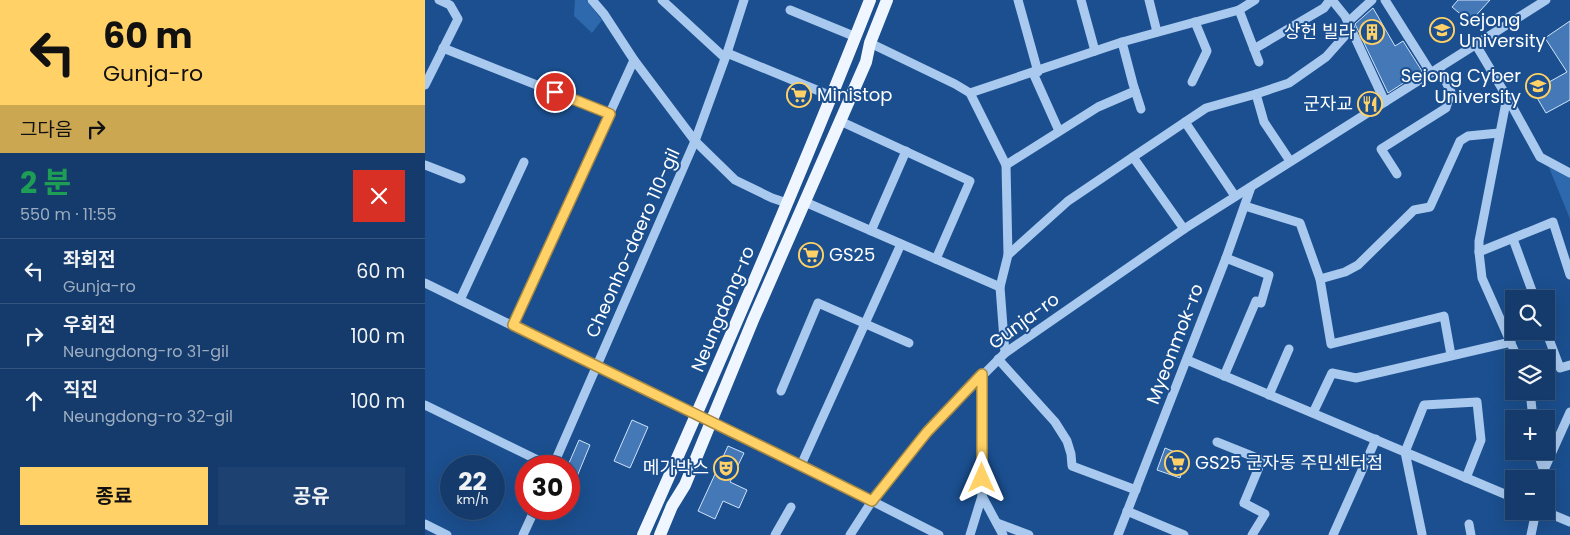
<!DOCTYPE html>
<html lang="ko">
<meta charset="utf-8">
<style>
body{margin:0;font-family:Poppins,"Noto Sans KR",sans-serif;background:#1d4271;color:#f1f3f6;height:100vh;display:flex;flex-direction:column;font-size:19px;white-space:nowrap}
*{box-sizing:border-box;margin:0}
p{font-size:16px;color:#9dadc1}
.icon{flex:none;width:28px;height:28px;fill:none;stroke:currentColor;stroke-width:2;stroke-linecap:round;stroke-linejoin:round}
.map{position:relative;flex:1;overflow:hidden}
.side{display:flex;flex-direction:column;background:#143b6b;width:425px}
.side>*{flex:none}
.top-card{background:#ffd166;color:#111;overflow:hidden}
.buttons{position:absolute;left:1080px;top:290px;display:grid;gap:10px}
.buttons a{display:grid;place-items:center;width:50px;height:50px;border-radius:0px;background:#143b6b;box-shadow:0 5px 20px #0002,0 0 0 1px #33557e;font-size:25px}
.speed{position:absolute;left:15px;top:455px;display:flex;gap:10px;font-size:25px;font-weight:700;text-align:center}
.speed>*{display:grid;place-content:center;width:65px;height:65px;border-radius:50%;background:#143b6b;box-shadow:0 5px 20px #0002,0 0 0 1px #33557e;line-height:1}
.speed small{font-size:12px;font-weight:400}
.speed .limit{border:8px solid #d22;background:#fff;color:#111}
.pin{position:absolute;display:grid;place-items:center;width:42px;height:42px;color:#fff;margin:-21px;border:2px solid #fff;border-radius:50%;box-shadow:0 1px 5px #0007}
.me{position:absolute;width:55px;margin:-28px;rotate:0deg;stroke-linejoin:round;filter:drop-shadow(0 0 4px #0008)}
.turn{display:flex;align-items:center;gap:18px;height:105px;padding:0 20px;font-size:22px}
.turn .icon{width:65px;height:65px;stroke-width:2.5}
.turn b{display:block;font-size:35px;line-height:42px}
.then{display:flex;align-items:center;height:48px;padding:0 20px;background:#0003;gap:10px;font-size:19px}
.round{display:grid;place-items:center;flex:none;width:52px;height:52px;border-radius:0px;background:#1d4271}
.summary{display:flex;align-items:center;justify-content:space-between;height:85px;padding:0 20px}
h1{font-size:30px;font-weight:700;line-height:38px;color:#1e9e55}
.primary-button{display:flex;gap:10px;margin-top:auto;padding:10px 20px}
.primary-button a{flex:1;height:58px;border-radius:0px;background:#ffd166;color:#111;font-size:20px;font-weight:700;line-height:58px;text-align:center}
.primary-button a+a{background:#1d4271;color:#f1f3f6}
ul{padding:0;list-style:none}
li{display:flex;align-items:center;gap:15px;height:65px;padding:0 20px;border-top:1px solid #33557e}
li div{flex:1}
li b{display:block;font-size:19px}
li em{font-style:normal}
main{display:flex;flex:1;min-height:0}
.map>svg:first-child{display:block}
.green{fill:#2e69ad}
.building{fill:#4478b7;stroke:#cfe3fa}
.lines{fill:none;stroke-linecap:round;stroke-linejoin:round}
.minor{stroke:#a9c9ee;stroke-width:9}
.major{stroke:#f0f6ff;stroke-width:12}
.route-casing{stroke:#a68842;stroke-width:12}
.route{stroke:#ffd166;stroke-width:9}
.labels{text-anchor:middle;stroke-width:4;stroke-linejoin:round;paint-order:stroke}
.poi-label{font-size:18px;fill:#fff;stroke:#1b4f8f;text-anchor:start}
.street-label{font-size:18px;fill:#fff;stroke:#1b4f8f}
</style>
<main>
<section class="side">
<div class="top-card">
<div class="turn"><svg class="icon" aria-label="left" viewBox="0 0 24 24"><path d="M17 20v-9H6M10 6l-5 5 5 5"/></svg><div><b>60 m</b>Gunja-ro</div></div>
<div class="then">그다음<svg class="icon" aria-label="right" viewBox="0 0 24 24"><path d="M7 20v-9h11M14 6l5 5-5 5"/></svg></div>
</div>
<div class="summary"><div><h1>2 분</h1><p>550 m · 11:55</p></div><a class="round" style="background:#d93025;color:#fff"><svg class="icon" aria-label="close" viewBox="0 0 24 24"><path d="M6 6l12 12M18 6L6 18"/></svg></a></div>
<ul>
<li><svg class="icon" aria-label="left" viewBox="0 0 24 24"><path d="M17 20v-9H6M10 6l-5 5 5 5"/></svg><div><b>좌회전</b><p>Gunja-ro</p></div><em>60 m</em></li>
<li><svg class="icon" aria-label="right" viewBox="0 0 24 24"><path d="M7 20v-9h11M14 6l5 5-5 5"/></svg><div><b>우회전</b><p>Neungdong-ro 31-gil</p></div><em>100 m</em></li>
<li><svg class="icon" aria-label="ahead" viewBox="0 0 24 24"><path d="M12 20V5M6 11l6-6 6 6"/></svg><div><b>직진</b><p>Neungdong-ro 32-gil</p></div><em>100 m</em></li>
</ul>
<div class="primary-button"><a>종료</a><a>공유</a></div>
</section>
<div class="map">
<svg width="1145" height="535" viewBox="0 0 1145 535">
<rect width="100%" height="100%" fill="#1b4f8f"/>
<g class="green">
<polygon points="150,0 161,0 177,20 167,33 149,16"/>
<polygon points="1123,165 1145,176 1145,219"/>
</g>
<g class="building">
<polygon points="1033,0 1065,0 1045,22 1027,7"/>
<polygon points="948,8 970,46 978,41 997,71 963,93 930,24"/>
<polygon points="1145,21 1145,100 1121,113 1108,91 1142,72 1120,38"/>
<polygon points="207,420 223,427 205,468 189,461"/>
<polygon points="154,440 165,445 144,496 144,463"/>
<polygon points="303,446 319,453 305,482 322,490 314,508 298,501 290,519 273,511"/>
<polygon points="740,448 762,457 755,478 732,470"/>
</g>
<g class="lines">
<g class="minor">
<polyline points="167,0 179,14 209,60 270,141 310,180 347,198 362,203"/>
<polyline points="237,0 300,58"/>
<polyline points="593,0 613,72"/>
<polyline points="656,0 670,51"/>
<polyline points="724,0 732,32"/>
<polyline points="907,0 920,16 960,102"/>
<polyline points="960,0 1006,73"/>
<polyline points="365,10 431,37"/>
<polyline points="814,10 834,62"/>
<polyline points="923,22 947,0"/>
<polyline points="697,42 708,84 716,109"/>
<polyline points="445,43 530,84 545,93 581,165 583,255 575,287 580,353"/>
<polyline points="1051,45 1082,97 1054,241 1054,252 1057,278 1093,359"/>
<polyline points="18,48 185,114"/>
<polyline points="829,49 899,8 905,0"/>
<polyline points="302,53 406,96"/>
<polyline points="608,73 634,131"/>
<polyline points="767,82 782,51 770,22"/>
<polyline points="0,85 33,19 25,5 14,0"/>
<polyline points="545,93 697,42 814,10 830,0"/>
<polyline points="831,94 839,122 865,161"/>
<polyline points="1082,97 1115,157 1145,173"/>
<polyline points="415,121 545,181 511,259"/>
<polyline points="760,122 810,196"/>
<polyline points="708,157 759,229"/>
<polyline points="0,165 36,179"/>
<polyline points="581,165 673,107 710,91"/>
<polyline points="972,174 956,149 1021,108 1026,92 1014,68"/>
<polyline points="380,202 575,287"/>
<polyline points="820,206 875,223 895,279 906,344 1019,316 1026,355"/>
<polyline points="446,231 481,151"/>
<polyline points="1088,239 1110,299"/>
<polyline points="1054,252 1128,222 1145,275"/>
<polyline points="583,255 643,201 708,157 781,108 831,94 864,83 901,57 926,29"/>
<polyline points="895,279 920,272 933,265 989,210 1005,207 1035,141 1043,136 1074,133"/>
<polyline points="0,283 271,415"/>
<polyline points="35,300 99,162"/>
<polyline points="88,325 209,60"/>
<polyline points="1121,331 1135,368 1145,365"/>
<polyline points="573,359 630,422 642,441 646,454 647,466 711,490"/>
<polyline points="762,360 1089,498"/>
<polyline points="799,376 831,301 836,303 844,275 801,258"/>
<polyline points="356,391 393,303 484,343"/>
<polyline points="1105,391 1108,419"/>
<polyline points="844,395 864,349"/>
<polyline points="0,405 125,466"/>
<polyline points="888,413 907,373 931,378 1086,342"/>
<polyline points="286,423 376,465 514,535"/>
<polyline points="792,442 837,460 819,503 840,514 827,535"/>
<polyline points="1112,451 1119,471"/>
<polyline points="376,465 476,244"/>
<polyline points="128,466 270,141 302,53 319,0"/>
<polyline points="1115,479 1145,412"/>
<polyline points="557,496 578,535"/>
<polyline points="702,511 759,535"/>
<polyline points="1119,511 1145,522"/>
<polyline points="572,523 604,535"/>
<polyline points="0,524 22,535"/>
<polyline points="1044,524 1046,535"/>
<polyline points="997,534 980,452 999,405 1052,402 1056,440 1041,478"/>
<polyline points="98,535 110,509"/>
<polyline points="350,535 366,507"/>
<polyline points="425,535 447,501 501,432 580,353 759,229 1121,0"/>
<polyline points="545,535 557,496 557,375"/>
<polyline points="693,535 801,258 826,187"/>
<polyline points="908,535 951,439"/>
<polyline points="1106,535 1111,511"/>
</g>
<g class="major">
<path d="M218 535C297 358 374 180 445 0"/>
<polyline points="235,535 247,506 260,485 328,320 441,62 445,43 462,0"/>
</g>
</g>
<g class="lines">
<defs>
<path id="route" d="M130 92 185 114 88 325C207 384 328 441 447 501L502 432 557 374V478"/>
</defs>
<use href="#route" class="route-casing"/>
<use href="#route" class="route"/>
</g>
<defs>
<symbol id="university-ring" viewBox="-11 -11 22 22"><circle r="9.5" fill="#1b4f8f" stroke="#ffd166" stroke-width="1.5"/><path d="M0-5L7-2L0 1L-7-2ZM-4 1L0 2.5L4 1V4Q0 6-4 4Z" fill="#ffd166"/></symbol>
<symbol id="building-ring" viewBox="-11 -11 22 22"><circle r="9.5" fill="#1b4f8f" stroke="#ffd166" stroke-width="1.5"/><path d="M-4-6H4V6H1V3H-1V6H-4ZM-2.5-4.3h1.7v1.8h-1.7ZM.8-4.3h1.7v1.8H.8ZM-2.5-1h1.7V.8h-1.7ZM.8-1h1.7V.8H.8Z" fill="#ffd166"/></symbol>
<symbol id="supermarket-ring" viewBox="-11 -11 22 22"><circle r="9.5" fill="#1b4f8f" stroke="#ffd166" stroke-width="1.5"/><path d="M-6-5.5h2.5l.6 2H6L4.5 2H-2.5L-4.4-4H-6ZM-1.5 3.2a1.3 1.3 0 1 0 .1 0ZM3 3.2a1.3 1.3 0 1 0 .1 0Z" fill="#ffd166"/></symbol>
<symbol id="restaurant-ring" viewBox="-11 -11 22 22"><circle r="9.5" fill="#1b4f8f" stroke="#ffd166" stroke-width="1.5"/><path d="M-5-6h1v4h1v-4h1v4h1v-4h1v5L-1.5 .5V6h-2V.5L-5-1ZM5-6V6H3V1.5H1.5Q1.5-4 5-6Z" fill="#ffd166"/></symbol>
<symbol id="theatre-ring" viewBox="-11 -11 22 22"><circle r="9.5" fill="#1b4f8f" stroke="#ffd166" stroke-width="1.5"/><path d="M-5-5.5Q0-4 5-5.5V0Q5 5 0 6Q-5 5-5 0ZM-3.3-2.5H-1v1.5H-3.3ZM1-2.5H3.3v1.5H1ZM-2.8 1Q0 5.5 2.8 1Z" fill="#ffd166"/></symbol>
</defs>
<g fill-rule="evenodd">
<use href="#university-ring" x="1003" y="16" width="28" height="28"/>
<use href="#building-ring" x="933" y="18" width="28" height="28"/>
<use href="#university-ring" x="1099" y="72" width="28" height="28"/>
<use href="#supermarket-ring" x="360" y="81" width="28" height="28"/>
<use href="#restaurant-ring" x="931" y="90" width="28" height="28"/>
<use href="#supermarket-ring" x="372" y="241" width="28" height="28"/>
<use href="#supermarket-ring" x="738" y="449" width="28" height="28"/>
<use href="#theatre-ring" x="287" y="454" width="28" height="28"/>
</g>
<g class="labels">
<g class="poi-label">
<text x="1034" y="26">Sejong<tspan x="1034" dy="21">University</tspan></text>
<text x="930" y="38" text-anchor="end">상헌 빌라</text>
<text x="1096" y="82" text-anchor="end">Sejong Cyber<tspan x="1096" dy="21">University</tspan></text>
<text x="392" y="101">Ministop</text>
<text x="928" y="110" text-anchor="end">군자교</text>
<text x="404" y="261">GS25</text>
<text x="770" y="469">GS25 군자동 주민센터점</text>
<text x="284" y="474" text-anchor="end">메가박스</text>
</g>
<g class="street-label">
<text transform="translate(208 243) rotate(-66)" y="6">Cheonho-daero 110-gil</text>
<text transform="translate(298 309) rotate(-67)" y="6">Neungdong-ro</text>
<text transform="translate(599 321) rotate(-36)" y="6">Gunja-ro</text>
<text transform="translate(750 344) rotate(-69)" y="6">Myeonmok-ro</text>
</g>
</g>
</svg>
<div class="buttons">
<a><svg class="icon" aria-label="search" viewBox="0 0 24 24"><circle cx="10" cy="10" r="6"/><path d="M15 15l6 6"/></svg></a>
<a><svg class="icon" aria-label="layers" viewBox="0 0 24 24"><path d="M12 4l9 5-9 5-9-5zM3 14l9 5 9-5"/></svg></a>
<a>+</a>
<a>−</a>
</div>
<div class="speed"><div>22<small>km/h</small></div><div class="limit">30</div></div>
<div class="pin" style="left:130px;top:92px;background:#d93025"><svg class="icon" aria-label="arrive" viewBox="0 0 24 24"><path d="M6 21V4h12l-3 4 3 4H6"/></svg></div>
<svg class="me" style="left:557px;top:478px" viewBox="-20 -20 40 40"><path d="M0-17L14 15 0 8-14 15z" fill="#ffd166" stroke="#fff" stroke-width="4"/></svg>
</div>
</main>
